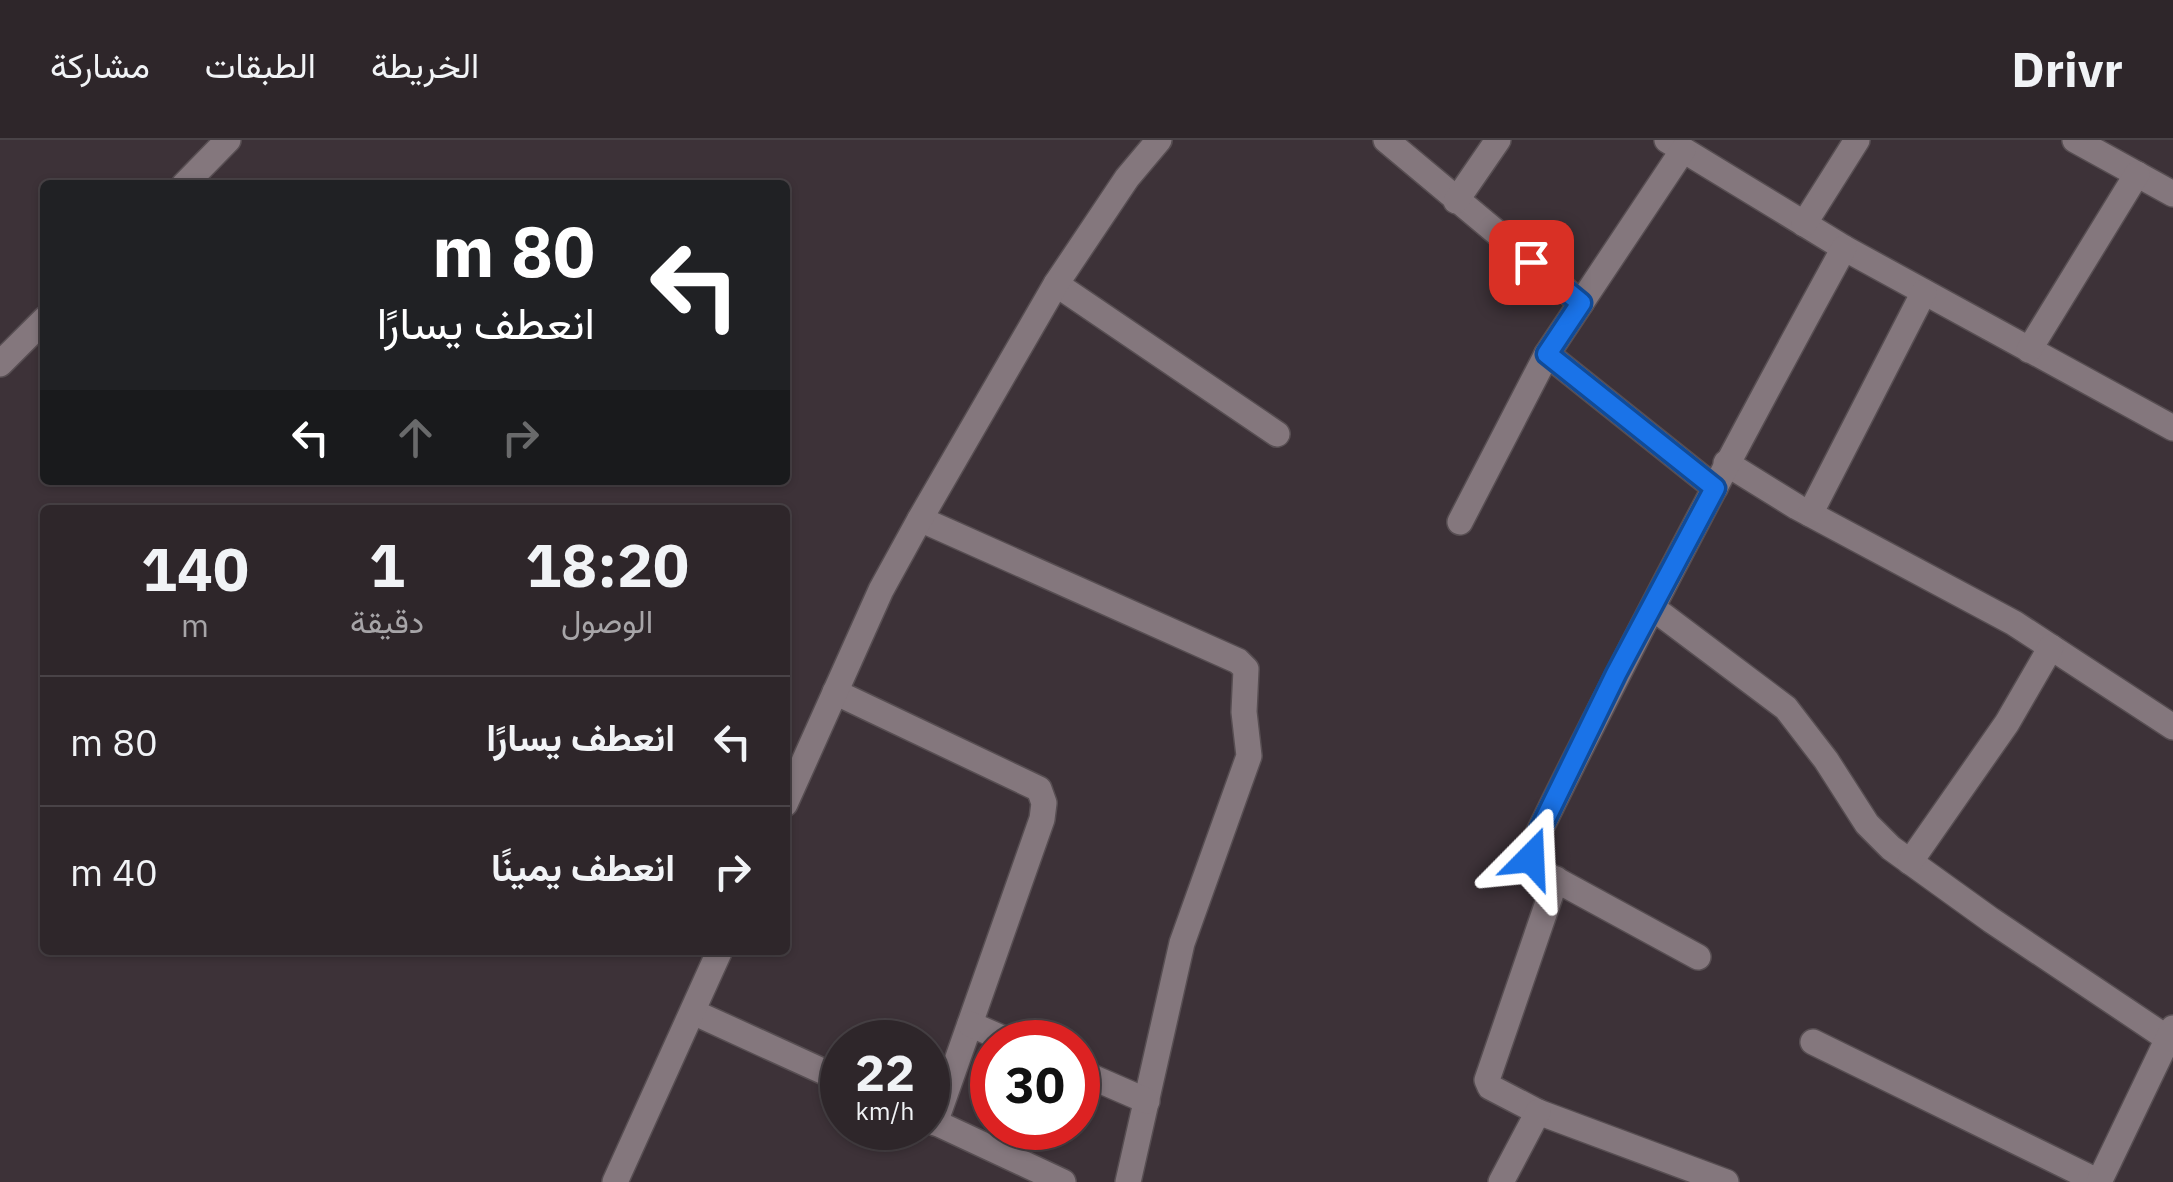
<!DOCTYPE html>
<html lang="ar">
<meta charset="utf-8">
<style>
body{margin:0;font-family:"IBM Plex Sans",Vazirmatn,sans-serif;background:#362e32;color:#f1f3f6;direction:rtl;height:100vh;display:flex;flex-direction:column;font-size:38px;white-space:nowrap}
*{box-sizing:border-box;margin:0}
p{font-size:32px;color:#a7a5a8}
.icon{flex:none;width:55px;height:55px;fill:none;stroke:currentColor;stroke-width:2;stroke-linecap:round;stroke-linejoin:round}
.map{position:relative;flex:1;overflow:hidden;direction:ltr}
.sheet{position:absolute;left:40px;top:365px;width:750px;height:450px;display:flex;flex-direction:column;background:#2e262a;border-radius:10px;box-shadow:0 2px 8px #0004,0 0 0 2px #494347;direction:rtl}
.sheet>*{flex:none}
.top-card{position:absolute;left:40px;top:40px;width:750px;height:305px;border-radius:10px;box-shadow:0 2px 8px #0004,0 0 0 2px #494347;direction:rtl;background:#202124;color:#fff;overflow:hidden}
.speed{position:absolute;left:820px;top:880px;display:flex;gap:20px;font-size:50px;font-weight:700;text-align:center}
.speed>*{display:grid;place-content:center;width:130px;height:130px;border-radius:50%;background:#2e262a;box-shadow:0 2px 8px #0004,0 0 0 2px #494347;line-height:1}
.speed small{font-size:25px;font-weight:400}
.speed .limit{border:15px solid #d22;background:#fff;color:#111}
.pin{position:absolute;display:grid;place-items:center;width:85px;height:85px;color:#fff;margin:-42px;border-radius:20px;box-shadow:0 5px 15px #0006}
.me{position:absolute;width:110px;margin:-55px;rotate:21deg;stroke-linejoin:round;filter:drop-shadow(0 0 8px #0008)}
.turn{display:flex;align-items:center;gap:35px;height:210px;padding:0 30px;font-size:45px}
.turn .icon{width:130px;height:130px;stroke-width:2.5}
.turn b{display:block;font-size:70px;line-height:85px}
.lanes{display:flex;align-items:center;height:95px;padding:0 30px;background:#0003;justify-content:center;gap:50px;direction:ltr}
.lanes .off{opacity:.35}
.eta{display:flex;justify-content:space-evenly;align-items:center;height:170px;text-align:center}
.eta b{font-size:60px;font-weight:700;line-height:70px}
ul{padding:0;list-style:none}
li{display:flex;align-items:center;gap:30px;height:130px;padding:0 30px;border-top:2px solid #494347}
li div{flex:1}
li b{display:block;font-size:38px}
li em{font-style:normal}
header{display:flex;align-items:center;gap:60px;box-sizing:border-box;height:140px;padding:0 50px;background:#2e262a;border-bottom:2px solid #494347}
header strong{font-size:48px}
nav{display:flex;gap:55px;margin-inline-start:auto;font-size:35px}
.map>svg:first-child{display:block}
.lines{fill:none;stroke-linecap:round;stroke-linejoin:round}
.minor-casing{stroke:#574e52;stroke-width:28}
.minor{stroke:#84777d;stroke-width:25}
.route-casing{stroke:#114b97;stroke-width:25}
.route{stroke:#1a73e8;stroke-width:18}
</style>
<header>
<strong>Drivr</strong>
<nav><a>الخريطة</a><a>الطبقات</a><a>مشاركة</a></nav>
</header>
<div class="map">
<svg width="2173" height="1042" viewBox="0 0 2173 1042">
<rect width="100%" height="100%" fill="#3d3238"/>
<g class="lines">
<defs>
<g id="minor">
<polyline points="1386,0 1581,163"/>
<polyline points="1667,0 1844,108 2173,288"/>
<polyline points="2075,0 2173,54"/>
<polyline points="184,45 228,0"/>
<polyline points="1456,61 1498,0"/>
<polyline points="1804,84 1857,0"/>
<polyline points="1056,144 1277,294"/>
<polyline points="2029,210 2137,34"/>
<polyline points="1547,214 1715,348"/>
<polyline points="0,224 45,179"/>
<polyline points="1726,323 1797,367 2014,483 2173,587"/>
<polyline points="1810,374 1924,152"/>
<polyline points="920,379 1238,521 1246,529 1244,572 1249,616 1182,803 1128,1042"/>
<polyline points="1460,382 1547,214 1683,10"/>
<polyline points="1653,468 1786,568 1826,620 1867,684 1891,708 1991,780 2167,898"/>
<polyline points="835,552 1039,649 1044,663 1042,679 935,983"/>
<polyline points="785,664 881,450 920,379 1056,144 1127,38 1159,0"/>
<polyline points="1910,722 2007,583 2051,507"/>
<polyline points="1556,739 1487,940 1490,947 1538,972 1726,1042"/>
<path d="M1698 817 1540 731 1531 719 1532 706C1631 504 1736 305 1844 108"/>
<polyline points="693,872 842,940"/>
<polyline points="970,884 1011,902"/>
<polyline points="1813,902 2099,1042"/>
<polyline points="1078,931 1147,961"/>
<polyline points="928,979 1063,1042"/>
<polyline points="615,1042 720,810"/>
<polyline points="1501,1042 1538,972"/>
<polyline points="2099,1042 2173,888"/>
</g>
</defs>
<use href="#minor" class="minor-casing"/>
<use href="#minor" class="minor"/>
</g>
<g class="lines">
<defs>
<polyline id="route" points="1531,122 1581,163 1547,214 1715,348 1616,534 1532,706 1531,718"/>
</defs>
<use href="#route" class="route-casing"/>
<use href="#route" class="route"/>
</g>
</svg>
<div class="speed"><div>22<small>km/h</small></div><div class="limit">30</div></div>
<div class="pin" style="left:1531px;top:122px;background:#d93025"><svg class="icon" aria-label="arrive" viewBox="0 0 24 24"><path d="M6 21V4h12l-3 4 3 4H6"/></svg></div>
<svg class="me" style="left:1531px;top:718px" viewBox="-20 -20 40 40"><path d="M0-17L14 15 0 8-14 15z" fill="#1a73e8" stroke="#fff" stroke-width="4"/></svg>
<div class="top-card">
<div class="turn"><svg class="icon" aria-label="left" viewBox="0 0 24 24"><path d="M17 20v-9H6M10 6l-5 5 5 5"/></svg><div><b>80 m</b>انعطف يسارًا</div></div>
<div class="lanes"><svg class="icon" aria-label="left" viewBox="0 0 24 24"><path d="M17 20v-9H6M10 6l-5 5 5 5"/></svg><svg class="icon off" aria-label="ahead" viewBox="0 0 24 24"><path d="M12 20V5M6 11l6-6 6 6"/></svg><svg class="icon off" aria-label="right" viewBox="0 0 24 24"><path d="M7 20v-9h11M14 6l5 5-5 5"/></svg></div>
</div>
<section class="sheet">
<div class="eta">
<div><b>18:20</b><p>الوصول</p></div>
<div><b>1</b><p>دقيقة</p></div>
<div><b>140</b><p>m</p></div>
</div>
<ul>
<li><svg class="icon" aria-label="left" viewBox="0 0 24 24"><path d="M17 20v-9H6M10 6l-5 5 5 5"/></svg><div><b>انعطف يسارًا</b></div><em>80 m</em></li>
<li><svg class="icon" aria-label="right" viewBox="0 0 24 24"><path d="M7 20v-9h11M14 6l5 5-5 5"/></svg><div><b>انعطف يمينًا</b></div><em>40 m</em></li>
</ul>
</section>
</div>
